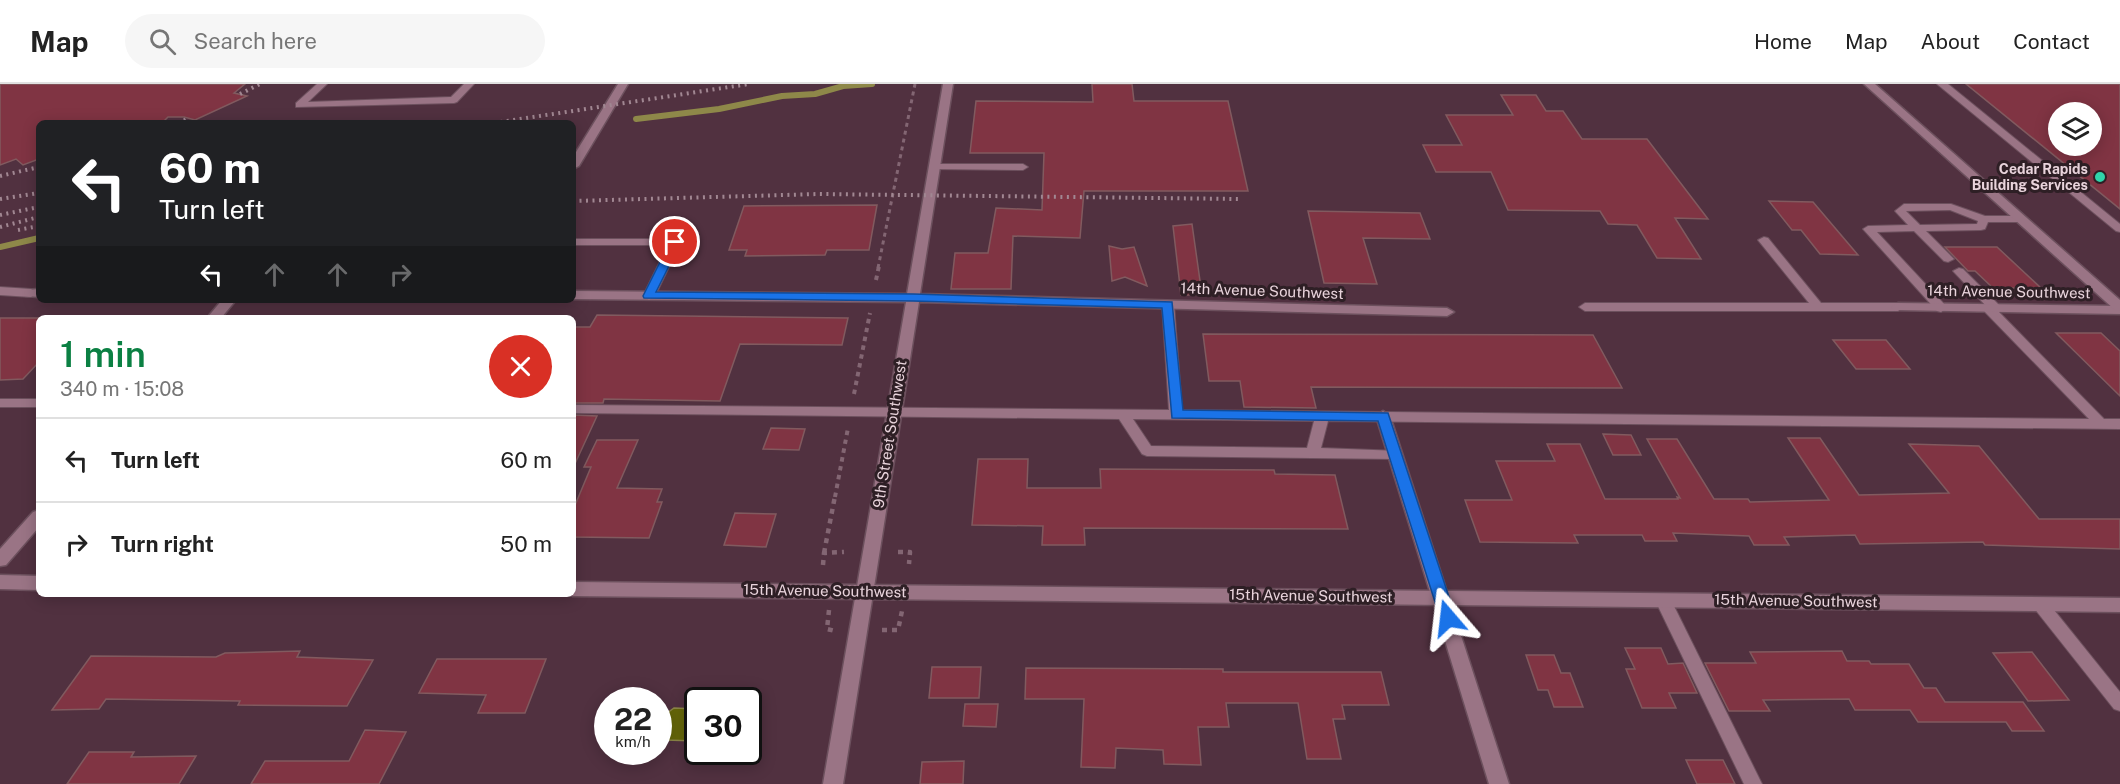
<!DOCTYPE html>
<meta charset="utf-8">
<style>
body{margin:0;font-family:"Public Sans",sans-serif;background:#f6f6f6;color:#222;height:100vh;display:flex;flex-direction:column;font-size:22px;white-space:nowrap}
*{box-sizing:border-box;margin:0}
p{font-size:20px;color:#767676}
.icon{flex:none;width:33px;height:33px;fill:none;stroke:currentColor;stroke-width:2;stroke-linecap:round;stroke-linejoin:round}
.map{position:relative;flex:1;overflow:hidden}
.drawer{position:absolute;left:36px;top:231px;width:540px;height:282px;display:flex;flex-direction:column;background:#fff;border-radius:9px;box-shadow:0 3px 15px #0003}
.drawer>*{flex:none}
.top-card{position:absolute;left:36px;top:36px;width:540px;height:183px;border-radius:9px;box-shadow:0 3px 15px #0003;background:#202124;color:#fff;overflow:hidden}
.buttons{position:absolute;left:2048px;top:18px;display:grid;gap:12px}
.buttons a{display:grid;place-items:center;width:54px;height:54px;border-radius:50%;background:#fff;box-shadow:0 3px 15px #0003;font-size:30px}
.speed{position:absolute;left:594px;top:603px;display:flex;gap:12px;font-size:30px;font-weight:700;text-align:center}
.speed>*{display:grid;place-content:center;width:78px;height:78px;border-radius:50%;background:#fff;box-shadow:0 3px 15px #0003;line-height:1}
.speed small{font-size:15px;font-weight:400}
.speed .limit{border:3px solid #111;border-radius:9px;background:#fff;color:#111}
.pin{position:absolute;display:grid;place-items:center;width:51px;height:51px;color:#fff;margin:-26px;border:3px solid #fff;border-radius:50%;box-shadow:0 2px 6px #0007}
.me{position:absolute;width:66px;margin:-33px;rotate:343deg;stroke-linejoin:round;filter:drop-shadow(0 0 4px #0008)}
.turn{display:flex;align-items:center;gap:21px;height:126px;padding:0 24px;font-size:27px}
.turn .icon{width:78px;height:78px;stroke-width:2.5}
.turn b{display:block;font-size:42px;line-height:51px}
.lanes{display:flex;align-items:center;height:57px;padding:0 24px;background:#0003;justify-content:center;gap:30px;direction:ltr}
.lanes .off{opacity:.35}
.round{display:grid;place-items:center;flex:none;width:63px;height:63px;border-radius:32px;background:#f6f6f6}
.overview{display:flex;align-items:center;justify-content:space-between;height:102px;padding:0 24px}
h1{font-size:36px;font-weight:600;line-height:45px;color:#0b8043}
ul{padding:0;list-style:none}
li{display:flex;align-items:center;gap:18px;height:84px;padding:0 24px;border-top:2px solid #e0e0e0}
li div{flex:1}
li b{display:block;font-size:22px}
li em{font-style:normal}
header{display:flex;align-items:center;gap:36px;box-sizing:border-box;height:84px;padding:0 30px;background:#fff;border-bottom:2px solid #e0e0e0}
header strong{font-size:28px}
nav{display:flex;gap:33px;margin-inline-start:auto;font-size:21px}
.search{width:420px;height:54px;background:#f6f6f6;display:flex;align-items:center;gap:15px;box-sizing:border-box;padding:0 21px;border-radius:33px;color:#767676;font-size:22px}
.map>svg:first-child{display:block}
.water{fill:#67680a;stroke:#8e8849;stroke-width:1.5}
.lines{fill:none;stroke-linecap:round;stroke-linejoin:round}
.stream{stroke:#8e8849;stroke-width:6}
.building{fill:#803443;stroke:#815a5f;stroke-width:1.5;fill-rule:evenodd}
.service-casing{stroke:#6c505d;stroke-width:2}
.minor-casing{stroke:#6c505d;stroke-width:3}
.secondary-casing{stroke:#6c505d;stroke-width:3}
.path-far2{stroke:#836673;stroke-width:3;stroke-dasharray:4 4;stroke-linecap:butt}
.path-far1{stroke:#836673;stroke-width:4;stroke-dasharray:4.5 4.5;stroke-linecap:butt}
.path{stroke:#836673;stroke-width:4.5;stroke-dasharray:5 5;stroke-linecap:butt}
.service{fill:#9a7485;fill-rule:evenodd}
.minor{fill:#9a7485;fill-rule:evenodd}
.secondary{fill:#9a7485;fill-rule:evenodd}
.rail{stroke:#a18792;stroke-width:4;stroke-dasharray:2 4.5;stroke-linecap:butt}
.route{fill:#1a73e8;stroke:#114b97;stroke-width:1.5}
.poi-dot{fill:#30d4aa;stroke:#2e1f25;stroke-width:2}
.labels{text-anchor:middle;stroke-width:6;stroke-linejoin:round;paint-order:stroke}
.far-poi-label{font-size:14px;font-weight:bold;fill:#e9d4dc;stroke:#2e1f25;text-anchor:end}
.street-label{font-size:15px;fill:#e9d4dc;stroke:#2e1f25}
</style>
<header>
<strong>Map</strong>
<div class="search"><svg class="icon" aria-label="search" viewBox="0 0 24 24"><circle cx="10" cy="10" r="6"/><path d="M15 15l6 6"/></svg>Search here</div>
<nav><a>Home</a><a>Map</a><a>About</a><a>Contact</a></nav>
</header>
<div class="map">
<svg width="2120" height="700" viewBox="0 0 2120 700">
<rect width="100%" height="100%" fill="#513140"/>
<polygon class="water" points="674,624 697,625 697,657 665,656 659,650 659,631 663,632"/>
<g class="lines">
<g class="stream">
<polyline points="636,35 719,25 782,12 815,10 843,2 872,0"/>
<polyline points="0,163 39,154"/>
</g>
</g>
<g class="building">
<polygon points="0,0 245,0 234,9 247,12 195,36 184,33 168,33 162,39 39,39 39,75 23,81 16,75 0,81"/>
<polygon points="1092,0 1132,0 1134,17 1228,17 1248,107 1084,107 1080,154 1013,152 1011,205 951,205 955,169 988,169 996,124 1042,126 1044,69 970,69 976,17 1093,18"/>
<path d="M1966 0H2120V125ZM2058 28H2091V62H2058Z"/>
<polygon points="1501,11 1536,11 1546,27 1563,27 1582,55 1647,55 1708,135 1675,134 1701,175 1657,174 1637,141 1608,140 1600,127 1508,126 1491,88 1436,88 1423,61 1462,61 1446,31 1513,31"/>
<polygon points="1769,117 1813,118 1858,171 1820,170 1801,146 1792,146"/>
<polygon points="877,121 869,166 827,166 825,171 745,172 747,166 729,166 744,122"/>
<polygon points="1308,127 1420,129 1430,155 1363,154 1377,200 1324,199"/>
<polygon points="1192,140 1202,211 1181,211 1173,142"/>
<polygon points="1109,162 1122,165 1134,163 1147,202 1125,193 1112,197"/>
<polygon points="1945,163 1997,163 2041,204 1993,204 1975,187 1968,187"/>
<polygon points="597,231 848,234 842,261 740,260 720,317 604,315 603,319 573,319 573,243 590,243"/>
<polygon points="0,234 39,234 39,278 23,295 0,296"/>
<polygon points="2056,249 2101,249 2120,267 2120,312"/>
<polygon points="1203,250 1593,251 1622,304 1311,303 1316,324 1244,323 1240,297 1209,297"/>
<polygon points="1833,256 1886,256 1910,285 1856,285"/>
<polygon points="573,331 597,332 573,384"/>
<polygon points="771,344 805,345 799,366 763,365"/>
<polygon points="1603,350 1631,351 1641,371 1613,371"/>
<polygon points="1788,354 1820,354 1859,411 1949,409 1909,360 1979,362 2039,435 2120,435 2120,465 1985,461 1983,458 1860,460 1855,451 1784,453 1789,461 1754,461 1749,452 1673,449 1677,457 1645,457 1642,451 1574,451 1578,459 1480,458 1465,416 1512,416 1496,377 1555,377 1547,360 1580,360 1605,415 1678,415 1677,413 1680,414 1647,355 1677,355 1714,415 1748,415 1750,418 1829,416"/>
<polygon points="597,356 638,356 617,404 662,405 657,418 662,418 649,454 573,453 573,426 591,383 584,383"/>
<polygon points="978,375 1028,375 1027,404 1101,404 1100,385 1274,386 1275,390 1335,391 1348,445 1084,444 1085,461 1042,461 1043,442 972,441"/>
<polygon points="735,429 776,430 766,463 724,461"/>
<polygon points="1625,564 1661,564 1668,580 1683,579 1697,609 1669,609 1676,624 1642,624 1626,585 1635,585"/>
<polygon points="300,567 297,573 373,576 347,622 238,621 240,617 106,615 99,625 52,626 91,572 216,573 225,569"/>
<polygon points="1842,567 1847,577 1869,577 1871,580 1909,580 1924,604 1936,604 1945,618 2023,618 2044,647 2012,647 2006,638 1918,638 1910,626 1855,626 1849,615 1763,616 1770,627 1729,627 1705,579 1756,579 1750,568"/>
<polygon points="2032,568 2069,616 2028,617 1993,569"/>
<polygon points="1526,571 1554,571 1561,589 1570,589 1583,623 1554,623 1548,606 1538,606"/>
<polygon points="437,575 546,575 525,629 478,629 486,611 419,609"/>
<polygon points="932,583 981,583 979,614 929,614"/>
<polygon points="1026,584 1223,585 1223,588 1381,588 1389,621 1342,621 1345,635 1333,635 1341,675 1307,675 1298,619 1226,619 1229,643 1198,643 1201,681 1164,680 1163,666 1116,664 1115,684 1081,683 1084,615 1025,615"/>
<polygon points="965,620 998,620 996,643 963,642"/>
<polygon points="365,646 406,648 379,700 251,700 265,677 349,677"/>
<polygon points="89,668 134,668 131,673 196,672 179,700 67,700"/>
<polygon points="1686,676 1723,676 1735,700 1697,700"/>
<polygon points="964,677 963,700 920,700 922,678"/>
</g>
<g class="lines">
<defs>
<g id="service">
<polygon points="317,0 327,0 308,18 451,13 464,0 474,0 457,18 454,19 296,23 296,19"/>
<polygon points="1937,0 1948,0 2120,140 2120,148 2116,147"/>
<polygon points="934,80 1023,80 1028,83 1023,86 930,85 930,81"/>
<path d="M1904 120H1951L1985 132H2021L2026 135 2021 138H1988L1985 145 1981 146 1926 147 1954 175 1948 178 1944 177 1914 147 1877 148 1945 221 1947 224 1941 228 1937 227 1863 145 1868 142 1908 141 1895 127ZM1950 126 1978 137 1977 140 1920 141 1906 127Z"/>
<polygon points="1764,153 1768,154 1821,219 1898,219 1904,223 1898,227 1585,227 1579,223 1585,219 1809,219 1758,156"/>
<polygon points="573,155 675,155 681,158 655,212 649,216 643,212 668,161 573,161"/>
<path d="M1959 184 1963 185 2000 222 2002 225 1999 228 2104 335H2120V345L1328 337 1321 364 1400 367 1402 370 1395 375 1147 372 1142 370 1119 335 573 329V321L1169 326 1162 221 1168 217 1174 221 1182 326 2089 335 1985 228 1983 225 1986 222 1953 187ZM1133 335 1314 337 1307 364 1151 362Z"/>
<polygon points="0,203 31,205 37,209 31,213 0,211"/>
<rect x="0" y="315" width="39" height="8"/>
<polygon points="1663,510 1669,512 1671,516 1762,700 1744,700 1655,516 1657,512"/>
<polygon points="2040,514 2046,516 2120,608 2120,627 2114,625 2034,524 2032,520 2034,516"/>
</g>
<g id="minor">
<polygon points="618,0 628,0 579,82 573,85 573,73"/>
<polygon points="943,0 953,0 920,210 1447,224 1454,228 1447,232 919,218 843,700 823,700 906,218 573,215 573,207 907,210"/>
<polygon points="39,205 39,213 26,212 24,209 26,206"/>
<polygon points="222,216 236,216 221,234 207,234"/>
<polygon points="1898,219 2120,222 2120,230 1893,226 1891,223"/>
<polygon points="1383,327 1390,332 1509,700 1489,700 1376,332"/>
<polygon points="39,426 39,443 6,481 0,482 0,465 33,428"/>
</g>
<g id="secondary">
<polygon points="1864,0 1875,0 2120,216 2120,227 2115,226"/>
<polygon points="0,491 39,492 39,506 0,505"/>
<polygon points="573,498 2120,514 2120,528 573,512 568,510 573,510"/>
</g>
</defs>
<use href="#service" class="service-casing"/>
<use href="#minor" class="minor-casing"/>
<use href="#secondary" class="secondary-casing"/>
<polyline class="path-far2" points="878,184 915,0"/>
<g class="path-far1">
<polyline points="876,196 879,182"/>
<polyline points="854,310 870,229"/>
<polyline points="835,413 848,344"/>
</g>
<g class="path">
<polyline points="898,468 910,468 909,480"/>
<polyline points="824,469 835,412"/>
<polyline points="823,481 824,469 844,468"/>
<polyline points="829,526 827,545 835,547"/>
<polyline points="882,546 898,546 902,527"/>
</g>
<use href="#service" class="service"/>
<use href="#minor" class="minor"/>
<use href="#secondary" class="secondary"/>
<g class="rail">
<polyline points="240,10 260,0"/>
<polyline points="178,39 189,34"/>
<polyline points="494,39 749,0"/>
<polyline points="0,92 39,83"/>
<polyline points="0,115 39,109"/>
<polyline points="573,117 819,110 1238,115"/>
<polyline points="0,131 39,123"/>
<polyline points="0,143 39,133"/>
<polyline points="18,146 39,142"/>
</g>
</g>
<polygon class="route" points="675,155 681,158 656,208 913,210 1172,218 1183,326 1388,329 1456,534 1453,539 1448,541 1442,539 1440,534 1378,337 1172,334 1162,224 913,217 644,214 643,212 670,158"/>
<circle class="poi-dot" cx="2100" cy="93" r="6"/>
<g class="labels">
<g class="far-poi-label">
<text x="2088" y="90">Cedar Rapids<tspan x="2088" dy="16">Building Services</tspan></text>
</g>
<g class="street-label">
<text transform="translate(1262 207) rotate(2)" y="5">14th Avenue Southwest</text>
<text transform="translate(2009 208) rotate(1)" y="5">14th Avenue Southwest</text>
<text transform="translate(890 350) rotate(-81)" y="5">9th Street Southwest</text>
<text transform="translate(825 507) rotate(1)" y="5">15th Avenue Southwest</text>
<text transform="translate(1311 512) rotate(1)" y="5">15th Avenue Southwest</text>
<text transform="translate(1796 517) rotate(1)" y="5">15th Avenue Southwest</text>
</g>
</g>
</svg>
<div class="buttons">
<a><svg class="icon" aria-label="layers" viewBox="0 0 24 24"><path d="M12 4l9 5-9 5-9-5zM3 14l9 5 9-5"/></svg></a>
</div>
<div class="speed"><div>22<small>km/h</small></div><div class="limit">30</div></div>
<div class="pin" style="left:675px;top:158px;background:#d93025"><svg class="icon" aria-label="arrive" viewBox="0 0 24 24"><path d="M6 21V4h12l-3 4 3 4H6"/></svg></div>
<svg class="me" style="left:1448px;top:534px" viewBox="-20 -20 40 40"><path d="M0-17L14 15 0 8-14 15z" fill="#1a73e8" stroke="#fff" stroke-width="4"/></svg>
<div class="top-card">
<div class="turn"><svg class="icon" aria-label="left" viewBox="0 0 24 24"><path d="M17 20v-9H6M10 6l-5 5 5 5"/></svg><div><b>60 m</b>Turn left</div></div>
<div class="lanes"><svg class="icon" aria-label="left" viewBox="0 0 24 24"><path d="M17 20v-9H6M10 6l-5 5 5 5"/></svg><svg class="icon off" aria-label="ahead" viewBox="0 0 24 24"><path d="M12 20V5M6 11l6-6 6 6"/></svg><svg class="icon off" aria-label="ahead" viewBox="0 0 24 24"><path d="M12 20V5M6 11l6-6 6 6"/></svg><svg class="icon off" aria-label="right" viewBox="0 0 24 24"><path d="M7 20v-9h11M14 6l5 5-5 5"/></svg></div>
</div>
<section class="drawer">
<div class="overview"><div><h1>1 min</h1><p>340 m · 15:08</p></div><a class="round" style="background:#d93025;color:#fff"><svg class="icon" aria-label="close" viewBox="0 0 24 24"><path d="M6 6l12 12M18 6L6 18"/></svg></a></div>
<ul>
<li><svg class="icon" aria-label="left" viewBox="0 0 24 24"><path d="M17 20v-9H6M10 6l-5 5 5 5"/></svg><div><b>Turn left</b></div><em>60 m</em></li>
<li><svg class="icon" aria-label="right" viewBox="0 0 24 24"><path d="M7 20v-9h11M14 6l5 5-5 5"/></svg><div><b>Turn right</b></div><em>50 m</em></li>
</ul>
</section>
</div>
